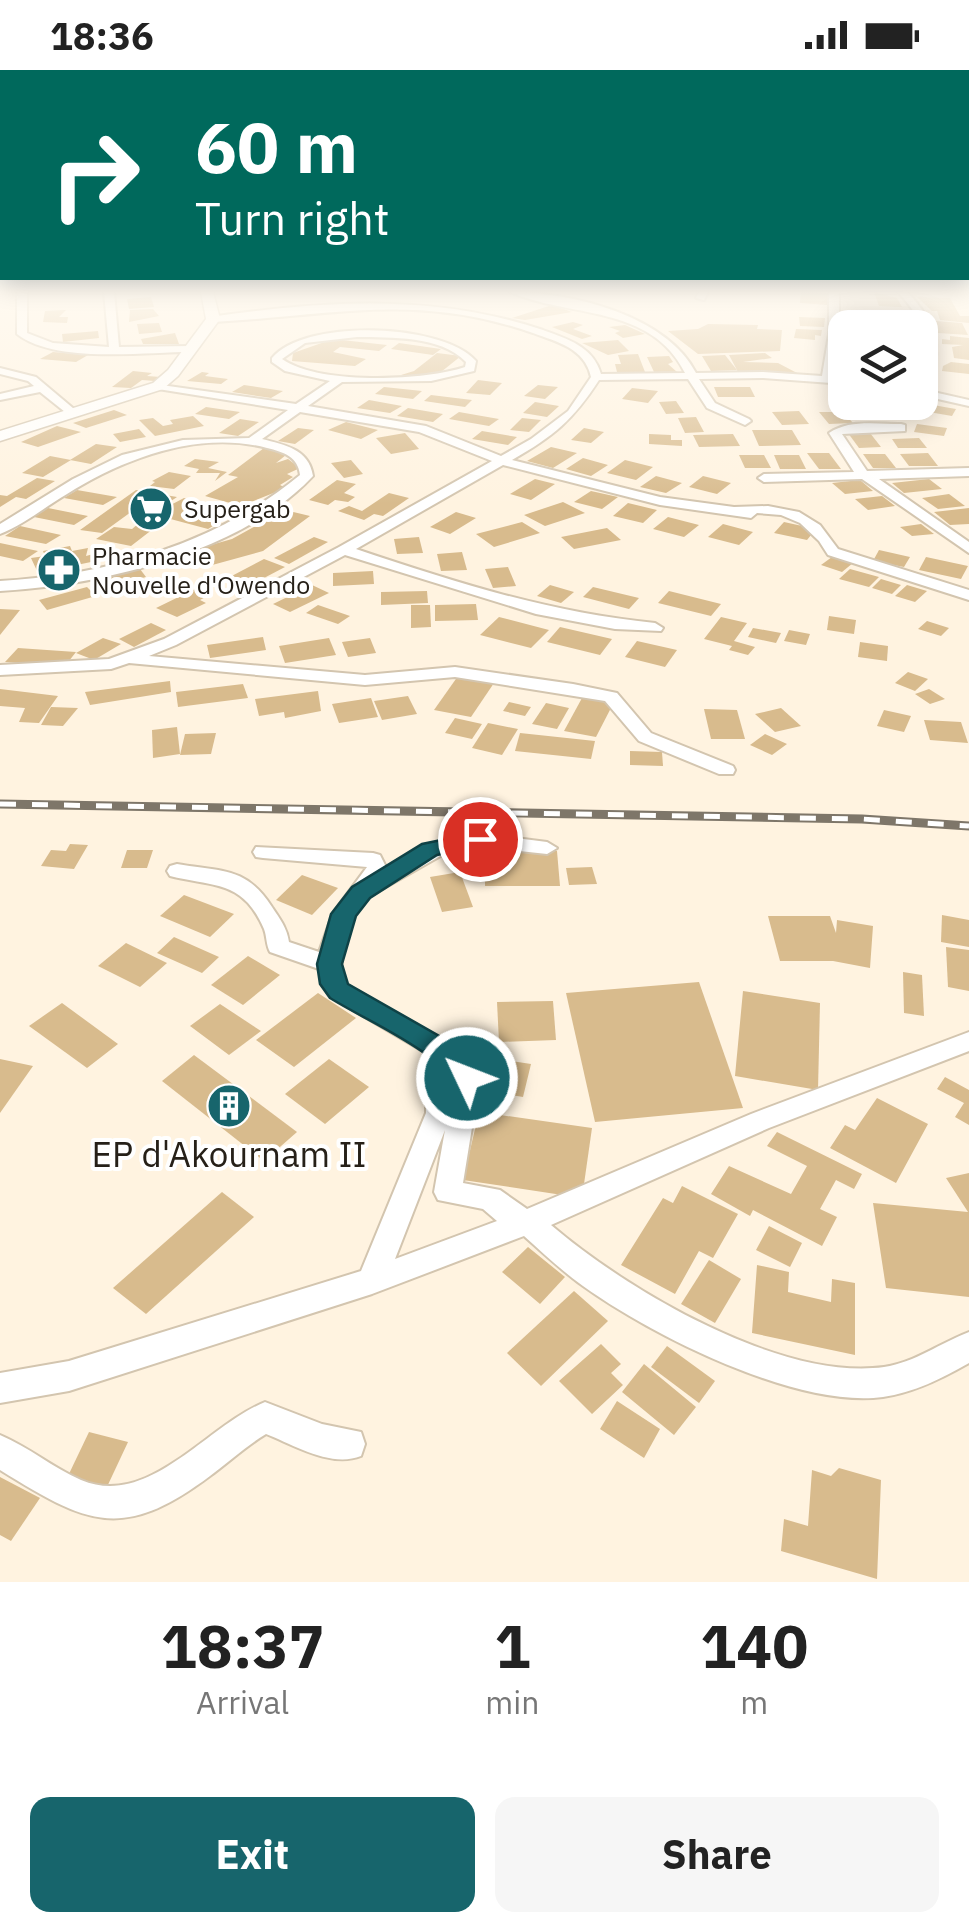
<!DOCTYPE html>
<style>
body{margin:0;font-family:"IBM Plex Sans",sans-serif;background:#f6f6f6;color:#222;height:100vh;display:flex;flex-direction:column;font-size:38px;white-space:nowrap}
*{box-sizing:border-box;margin:0}
p{font-size:32px;color:#767676}
.icon{flex:none;width:55px;height:55px;fill:none;stroke:currentColor;stroke-width:2;stroke-linecap:round;stroke-linejoin:round}
.map{position:relative;height:1512px;overflow:hidden}
.drawer{display:flex;flex-direction:column;background:#fff;flex:1}
.drawer>*{flex:none}
.guide{position:absolute;left:0px;top:0px;width:970px;height:210px;box-shadow:0 5px 25px #0003;background:#00695c;color:#fff;overflow:hidden}
.fabs{position:absolute;left:828px;top:240px;display:grid;gap:20px}
.fabs a{display:grid;place-items:center;width:110px;height:110px;border-radius:20px;background:#fff;box-shadow:0 5px 25px #0003;font-size:50px}
.pin{position:absolute;display:grid;place-items:center;width:85px;height:85px;color:#fff;margin:-42px;border:5px solid #fff;border-radius:50%;box-shadow:0 2px 10px #0007}
.me{position:absolute;width:110px;margin:-55px;rotate:313deg;stroke-linejoin:round;filter:drop-shadow(0 0 8px #0008)}
.turn{display:flex;align-items:center;gap:35px;height:210px;padding:0 30px;font-size:45px}
.turn .icon{width:130px;height:130px;stroke-width:2.5}
.turn b{display:block;font-size:70px;line-height:85px}
.eta{display:flex;justify-content:space-evenly;align-items:center;height:170px;text-align:center}
.eta b{font-size:60px;font-weight:800;line-height:70px}
.button{display:flex;gap:20px;margin-top:auto;padding:20px 30px}
.button a{flex:1;height:115px;border-radius:20px;background:#17656c;color:#fff;font-size:40px;font-weight:800;line-height:115px;text-align:center}
.button a+a{background:#f6f6f6;color:#222}
.status{display:flex;justify-content:space-between;align-items:center;height:70px;padding:0 50px;background:#fff;direction:ltr}
.status svg{height:28px;fill:currentColor}
.map>svg:first-child{display:block}
.building{fill:#d8bb8d}
.lines{fill:none;stroke-linecap:round;stroke-linejoin:round}
.street-casing{stroke:#d3c5af;stroke-width:4}
.secondary-casing{stroke:#d3c5af;stroke-width:3}
.street{fill:#fff;fill-rule:evenodd}
.secondary{fill:#fff;fill-rule:evenodd}
.rail-casing{stroke:#7e7669;stroke-width:9}
.rail{stroke:#fff;stroke-width:5;stroke-dasharray:16;stroke-linecap:butt}
.route{fill:#17656c;stroke:#0f4246;stroke-width:2.5}
.labels{text-anchor:middle;stroke-width:8;stroke-linejoin:round;paint-order:stroke}
.far-poi-label{font-size:25px;fill:#262018;stroke:#fff;text-anchor:start}
.near-poi-label{font-size:35px;fill:#262018;stroke:#fff}
</style>
<div class="status"><b>18:36</b><svg viewBox="0 0 49 12"><path d="M0 12V9h3v3zM5 12V6h3v6zM10 12V3h3v9zM15 12V0h3v12zM26 1h20v11H26zM47 4h2v5h-2z"/></svg></div>
<div class="map">
<svg width="969" height="1512" viewBox="0 0 969 1512">
<rect width="100%" height="100%" fill="#fff3e0"/>
<g class="building">
<polygon points="801,222 827,223 828,235 800,233"/>
<polygon points="874,222 897,228 902,237 879,236"/>
<polygon points="151,227 154,237 129,239 127,229"/>
<polygon points="917,227 950,228 960,246 969,246 969,253 940,250 937,241 932,241"/>
<polygon points="552,235 572,242 525,250 512,248"/>
<polygon points="153,239 159,246 129,252 130,240"/>
<polygon points="66,240 59,247 68,247 67,253 43,252 45,241"/>
<polygon points="799,247 825,248 824,257 800,256"/>
<polygon points="869,247 882,248 885,258 855,258 855,252 868,252"/>
<polygon points="936,251 962,253 968,265 938,263"/>
<polygon points="573,252 583,255 573,259 592,266 582,269 552,257"/>
<polygon points="159,253 162,262 139,264 137,254"/>
<polygon points="708,254 758,255 757,259 782,260 780,281 698,284 668,261 698,259"/>
<polygon points="625,255 645,264 623,268 615,263 620,261 609,257"/>
<polygon points="796,259 822,260 821,266 815,265 815,270 794,268"/>
<polygon points="98,261 99,268 63,272 62,264"/>
<polygon points="175,263 179,274 143,274 141,269"/>
<polygon points="950,266 969,268 969,290 954,288 952,277 963,275 942,274 942,269 950,270"/>
<polygon points="333,269 387,275 379,281 340,277 333,282 366,289 355,296 292,291 293,283"/>
<polygon points="618,270 629,281 608,285 582,273"/>
<polygon points="399,273 441,279 433,285 391,279"/>
<polygon points="53,282 88,285 76,292 40,289"/>
<polygon points="437,283 461,286 436,306 401,305 414,301"/>
<polygon points="765,283 772,288 743,292 778,293 797,303 738,302 729,285"/>
<polygon points="638,284 645,302 617,302 615,294 621,294 618,285"/>
<polygon points="725,285 737,300 711,301 702,286"/>
<polygon points="669,286 673,292 668,294 677,302 654,302 647,287"/>
<polygon points="951,292 969,294 969,304 942,301 943,296"/>
<polygon points="133,301 152,303 147,306 161,307 155,311 142,310 131,318 112,317"/>
<polygon points="202,302 209,303 205,306 228,309 221,314 187,311"/>
<polygon points="478,310 502,313 490,325 466,323"/>
<polygon points="244,315 283,321 271,328 232,322"/>
<polygon points="538,315 558,317 545,329 524,326"/>
<polygon points="384,317 422,321 413,329 375,324"/>
<polygon points="714,317 750,317 755,327 718,327"/>
<polygon points="632,318 658,321 648,333 622,329"/>
<polygon points="431,325 472,330 465,337 424,331"/>
<polygon points="369,330 402,336 390,343 357,338"/>
<polygon points="676,331 684,343 666,344 659,332"/>
<polygon points="535,332 559,336 547,347 523,343"/>
<polygon points="927,334 956,339 952,346 923,341"/>
<polygon points="206,337 240,342 229,349 195,344"/>
<polygon points="408,338 443,344 433,352 397,346"/>
<polygon points="114,340 127,345 86,358 73,353"/>
<polygon points="799,341 809,354 782,355 772,342"/>
<polygon points="459,342 499,349 489,356 449,349"/>
<polygon points="819,342 843,342 853,353 829,354"/>
<polygon points="193,346 204,356 155,366 139,350 153,348 163,356 173,354 170,350"/>
<polygon points="696,347 704,362 685,363 678,348"/>
<polygon points="522,348 541,350 529,362 510,360"/>
<polygon points="240,349 259,352 238,366 219,363"/>
<polygon points="346,352 378,360 361,369 328,360"/>
<polygon points="917,354 947,358 944,366 914,362"/>
<polygon points="57,356 81,362 38,377 21,372"/>
<polygon points="298,358 314,360 295,374 278,371"/>
<polygon points="584,358 604,362 591,373 571,370"/>
<polygon points="139,359 146,367 120,372 113,364"/>
<polygon points="752,360 792,360 801,375 759,376"/>
<polygon points="482,361 517,367 508,375 472,369"/>
<polygon points="405,363 419,379 391,384 376,368"/>
<polygon points="848,363 870,363 881,377 859,378"/>
<polygon points="649,364 671,365 671,370 682,370 682,376 649,374"/>
<polygon points="733,364 740,376 699,377 693,365"/>
<polygon points="919,368 927,378 898,378 892,369"/>
<polygon points="96,374 117,377 91,394 70,390"/>
<polygon points="551,377 577,383 553,398 527,391"/>
<polygon points="264,378 286,385 276,393 288,389 300,398 287,404 293,407 280,415 286,418 241,436 205,426 238,407 228,405"/>
<polygon points="807,383 829,383 841,399 819,399"/>
<polygon points="928,383 938,396 909,396 900,384"/>
<polygon points="863,384 885,384 896,398 873,398"/>
<polygon points="739,385 764,385 771,398 745,398"/>
<polygon points="774,385 799,385 806,399 780,399"/>
<polygon points="50,386 71,390 43,407 22,403"/>
<polygon points="583,388 608,395 591,406 566,399"/>
<polygon points="195,389 219,392 208,398 227,402 215,411 220,403 196,403 199,399 184,396"/>
<polygon points="351,390 363,404 344,408 331,393"/>
<polygon points="625,390 653,397 636,410 607,403"/>
<polygon points="169,402 191,406 174,419 150,416 155,412 152,411"/>
<polygon points="656,406 682,413 666,423 640,417"/>
<polygon points="703,406 731,413 717,424 689,417"/>
<polygon points="37,408 55,411 26,429 16,427 0,437 0,425 7,426"/>
<polygon points="535,409 555,414 531,430 510,424"/>
<polygon points="929,409 942,419 904,423 892,413"/>
<polygon points="337,410 356,414 344,423 355,427 348,432 335,430 328,435 309,430"/>
<polygon points="860,410 873,421 845,424 832,413"/>
<polygon points="77,420 117,427 103,435 64,428"/>
<polygon points="136,420 177,427 159,439 131,442 102,463 80,460"/>
<polygon points="591,421 618,427 602,439 574,432"/>
<polygon points="389,423 409,428 383,446 374,444 364,450 338,441 349,436 362,441"/>
<polygon points="949,424 965,436 938,439 922,428"/>
<polygon points="882,426 895,436 868,440 855,429"/>
<polygon points="184,428 235,443 208,459 163,447 169,442 163,439"/>
<polygon points="563,432 585,443 545,456 524,445"/>
<polygon points="628,433 657,440 643,453 613,446"/>
<polygon points="48,438 88,446 74,455 34,447"/>
<polygon points="969,438 969,454 950,455 934,442"/>
<polygon points="285,440 310,446 263,481 205,497 158,490 232,469"/>
<polygon points="456,442 476,448 450,464 430,457"/>
<polygon points="668,447 699,455 684,467 653,459"/>
<polygon points="522,452 540,463 494,477 476,464"/>
<polygon points="784,452 816,459 807,470 774,463"/>
<polygon points="138,454 153,459 131,476 96,469 114,457 132,459"/>
<polygon points="723,454 753,462 739,475 708,467"/>
<polygon points="921,454 934,464 912,466 900,457"/>
<polygon points="20,456 61,465 46,474 5,466"/>
<polygon points="607,458 621,470 574,479 561,467"/>
<polygon points="314,467 328,472 289,494 274,488"/>
<polygon points="419,467 423,483 397,484 394,469"/>
<polygon points="0,473 38,481 23,491 0,486"/>
<polygon points="70,476 72,481 88,478 86,486 115,478 120,486 38,503 31,488 45,486 43,481"/>
<polygon points="879,480 910,487 904,497 873,491"/>
<polygon points="462,482 467,500 441,501 437,484"/>
<polygon points="832,487 853,493 842,502 821,495"/>
<polygon points="926,487 968,496 961,509 919,500"/>
<polygon points="264,489 285,497 247,517 226,509"/>
<polygon points="508,497 516,516 493,518 485,499"/>
<polygon points="140,499 146,507 115,515 108,507"/>
<polygon points="850,499 879,507 869,517 839,509"/>
<polygon points="373,501 374,514 333,516 333,503"/>
<polygon points="881,509 901,515 892,524 872,518"/>
<polygon points="312,515 329,523 290,542 273,534"/>
<polygon points="550,515 574,522 561,533 537,526"/>
<polygon points="907,515 927,521 915,532 895,526"/>
<polygon points="87,517 96,526 47,540 39,530"/>
<polygon points="593,517 639,528 629,539 583,527"/>
<polygon points="197,518 211,524 200,530 206,533 177,547 156,538"/>
<polygon points="427,521 428,533 381,535 381,522"/>
<polygon points="669,521 721,534 711,546 658,533"/>
<polygon points="476,534 478,550 435,551 435,535"/>
<polygon points="318,535 350,546 338,554 306,543"/>
<polygon points="411,535 430,535 431,557 411,558"/>
<polygon points="0,539 20,540 0,565"/>
<polygon points="829,546 856,550 854,564 827,560"/>
<polygon points="499,547 549,560 531,578 480,565"/>
<polygon points="721,547 747,553 734,571 755,577 748,585 729,580 732,576 704,569"/>
<polygon points="927,551 949,558 941,566 918,559"/>
<polygon points="151,553 166,560 134,577 119,569"/>
<polygon points="560,557 612,569 600,585 547,572"/>
<polygon points="753,558 781,563 776,573 748,567"/>
<polygon points="789,560 810,564 806,575 784,571"/>
<polygon points="263,567 266,580 210,588 207,575"/>
<polygon points="103,568 121,574 94,590 76,583"/>
<polygon points="329,568 336,585 285,593 279,576"/>
<polygon points="370,568 376,583 348,587 342,572"/>
<polygon points="637,571 677,580 665,597 625,587"/>
<polygon points="860,572 888,576 887,591 858,587"/>
<polygon points="18,578 76,582 65,596 5,592"/>
<polygon points="908,602 928,609 915,621 895,613"/>
<polygon points="458,606 494,613 471,647 434,640"/>
<polygon points="170,611 171,622 90,635 85,622"/>
<polygon points="243,614 248,628 178,637 176,622"/>
<polygon points="0,619 58,626 39,653 19,652 25,638 0,636"/>
<polygon points="929,619 945,629 930,634 915,624"/>
<polygon points="318,621 321,641 285,648 284,642 259,646 255,629"/>
<polygon points="408,626 417,644 382,650 374,631"/>
<polygon points="371,628 378,647 339,653 332,634"/>
<polygon points="582,628 613,634 596,667 564,661"/>
<polygon points="509,632 531,637 525,646 503,641"/>
<polygon points="546,633 569,638 557,659 532,654"/>
<polygon points="51,637 78,638 63,656 41,655"/>
<polygon points="781,638 801,656 775,662 755,644"/>
<polygon points="704,639 737,640 745,669 711,669"/>
<polygon points="884,640 911,646 904,662 877,656"/>
<polygon points="455,648 482,654 472,669 445,663"/>
<polygon points="924,650 961,652 968,673 930,670"/>
<polygon points="488,653 518,659 502,685 472,678"/>
<polygon points="177,657 180,684 153,688 152,660"/>
<polygon points="216,663 211,684 180,685 185,664"/>
<polygon points="520,663 595,671 591,689 515,681"/>
<polygon points="765,664 787,674 772,685 750,675"/>
<polygon points="630,681 662,682 663,696 630,695"/>
<polygon points="70,774 88,775 74,799 41,796 51,780 66,781"/>
<polygon points="127,780 153,780 147,798 121,798"/>
<polygon points="485,781 557,781 560,816 485,816"/>
<polygon points="592,797 597,814 569,815 566,798"/>
<polygon points="460,802 473,837 442,842 430,807"/>
<polygon points="302,805 338,818 312,845 276,830"/>
<polygon points="184,825 234,844 210,867 160,846"/>
<polygon points="942,845 969,850 969,877 941,872"/>
<polygon points="768,846 830,846 836,863 837,850 873,856 870,898 833,891 780,891"/>
<polygon points="174,867 219,887 202,903 157,883"/>
<polygon points="126,873 167,893 140,917 98,896"/>
<polygon points="946,877 969,880 969,921 948,917"/>
<polygon points="248,886 280,905 243,935 211,915"/>
<polygon points="903,902 922,905 924,946 904,943"/>
<polygon points="699,912 743,1038 595,1052 566,923"/>
<polygon points="743,921 820,933 818,1020 735,1006"/>
<polygon points="318,923 356,948 294,997 256,970"/>
<polygon points="553,931 556,970 499,972 497,932"/>
<polygon points="62,933 118,974 87,998 29,956"/>
<polygon points="220,934 261,961 229,985 190,956"/>
<polygon points="194,985 297,1062 264,1091 162,1011"/>
<polygon points="491,988 531,994 523,1027 468,1018 473,994 489,997"/>
<polygon points="0,989 33,996 0,1043"/>
<polygon points="329,989 369,1017 325,1054 285,1024"/>
<polygon points="945,1007 969,1020 969,1055 955,1047 964,1033 937,1019"/>
<polygon points="877,1028 928,1054 896,1113 830,1078 845,1055 855,1060"/>
<polygon points="479,1042 592,1058 582,1128 463,1110"/>
<polygon points="777,1062 862,1104 854,1119 836,1110 820,1139 837,1147 822,1176 753,1140 750,1146 711,1124 729,1096 791,1124 807,1096 767,1076"/>
<polygon points="969,1103 969,1227 886,1218 873,1133 968,1142 946,1108"/>
<polygon points="682,1116 738,1144 713,1188 699,1181 675,1224 621,1195 663,1128 673,1133"/>
<polygon points="222,1122 254,1147 146,1244 113,1218"/>
<polygon points="769,1156 802,1173 790,1197 756,1180"/>
<polygon points="528,1177 565,1207 540,1234 502,1202"/>
<polygon points="709,1190 741,1209 715,1253 681,1234"/>
<polygon points="757,1195 789,1202 788,1222 831,1232 832,1209 855,1213 855,1285 752,1263"/>
<polygon points="574,1221 608,1251 541,1316 507,1283"/>
<polygon points="601,1274 621,1294 611,1303 623,1315 592,1344 559,1311"/>
<polygon points="667,1276 715,1311 699,1333 651,1297"/>
<polygon points="644,1294 696,1337 674,1365 622,1322"/>
<polygon points="617,1331 660,1359 644,1388 600,1359"/>
<polygon points="89,1362 128,1372 106,1419 67,1408"/>
<polygon points="839,1398 881,1410 877,1509 781,1481 784,1449 808,1456 812,1400 831,1406"/>
<polygon points="0,1407 40,1428 11,1471 0,1465"/>
</g>
<g class="lines">
<defs>
<g id="street">
<path d="M17 222H27V263L53 273 109 277 104 222H114L119 277 191 276 196 279 191 282C144 282 55 294 17 264Z"/>
<path d="M510 222C571 222 666 245 696 303L763 302 822 306 829 264V222H839V264L833 307 845 308V314L763 308 699 309 715 333 749 349 751 351 745 355 707 338 688 309 599 310C573 350 554 366 512 390L660 427 734 437 768 436 799 442 820 455 838 479 969 520V530L828 485 819 471 800 453 781 445 757 443 751 448 660 435 503 395 356 479C454 512 551 543 655 553L663 558 661 561 615 559 536 544 345 485 176 575 149 586 365 605 455 597 573 614 617 623 651 663 733 696 735 700 733 704H719L639 671 605 631 455 607 365 615 129 593 111 599 0 605V595L109 589 164 569 339 477 492 391 419 362 300 342 262 369C285 375 309 379 313 406 241 483 102 515 0 521V511C108 505 216 474 300 405 298 387 284 382 267 378 199 360 124 388 67 424 45 437 23 455 0 464V454L73 409 122 385 183 370 249 368 288 340 158 319 154 318V314L296 334 330 311 285 301 272 292V288C305 248 443 253 476 291L474 301 431 311 342 312 308 336 426 356 501 386 531 369 568 341 591 307C585 278 557 272 533 263 415 222 332 246 213 252L210 247C322 231 434 223 543 260 567 269 593 276 601 304L685 303C651 234 569 248 510 222ZM357 267C391 268 440 265 466 292L465 297C423 311 319 315 282 289L305 273Z"/>
<polygon points="699,222 708,222 704,230 696,228"/>
<path d="M898 222H907C937 252 943 282 929 321L969 330V336L920 325C920 314 924 305 926 294 931 264 917 243 898 222Z"/>
<polygon points="0,298 36,307 80,344 70,346 40,322 0,330 0,324 34,316 28,311 0,304"/>
<path d="M901 354 905 355V361L842 364 867 401 969 398V406L879 409 969 472V483L862 409 764 412 758 408 764 404 854 402 829 363C849 349 877 354 901 354Z"/>
<path d="M484 764 547 772 557 778 547 784 484 777 451 780 370 826 354 845 344 870 341 898 347 915 447 972 461 982 480 1008 463 1113 500 1120 527 1139 751 1044 969 962V981L769 1058 551 1155C627 1220 780 1311 884 1297 916 1292 940 1273 969 1262V1293C943 1308 913 1323 883 1327 798 1339 651 1265 583 1216 562 1201 543 1183 524 1166L372 1224 69 1321 0 1333V1303L69 1291 361 1201 426 1043V983L331 927 319 899 270 882C266 875 267 867 264 859 243 810 214 817 170 806L167 801 170 796 177 794C221 802 246 796 272 837 280 849 287 858 289 872L319 882 333 843 367 797 263 788 256 787 253 782 256 777 373 783 380 785 387 799C418 777 445 764 484 764ZM445 1060 434 1122 438 1130 483 1139 497 1151 395 1189Z"/>
<path d="M265 1332 322 1354 361 1362 365 1374 361 1386C331 1398 294 1375 266 1364 246 1376 229 1392 210 1406 122 1472 87 1454 0 1400V1365C29 1377 53 1398 81 1410 149 1439 206 1356 265 1332Z"/>
</g>
<polygon id="secondary" points="201,222 213,222 220,249 178,306 163,319 0,371 0,361 153,313 168,300 206,249"/>
</defs>
<use href="#street" class="street-casing"/>
<use href="#secondary" class="secondary-casing"/>
<use href="#street" class="street"/>
<use href="#secondary" class="secondary"/>
<defs>
<polyline id="rail" points="0,734 862,749 969,756"/>
</defs>
<use href="#rail" class="rail-casing"/>
<use href="#rail" class="rail"/>
</g>
<linearGradient id="sky" x2="0" y2="1"><stop stop-color="#8dc9ec"/><stop offset="0.51" stop-color="#fffaf1"/><stop offset="1" stop-color="#fffaf1" stop-opacity="0"/></linearGradient>
<rect width="969" height="434" fill="url(#sky)"/>
<path class="route" d="M480 762 492 769 488 774 437 785 370 828 356 846 342 894 348 914 448 971 481 1008 477 1016C453 1024 444 998 427 985 397 963 361 947 330 928L320 914 317 894 331 844 352 817 422 774Z"/>
<defs>
<symbol id="supermarket-disc" viewBox="-11 -11 22 22"><circle r="9.5" fill="#17656c" stroke="#fff"/><path d="M-6-5.5h2.5l.6 2H6L4.5 2H-2.5L-4.4-4H-6ZM-1.5 3.2a1.3 1.3 0 1 0 .1 0ZM3 3.2a1.3 1.3 0 1 0 .1 0Z" fill="#fff"/></symbol>
<symbol id="pharmacy-disc" viewBox="-11 -11 22 22"><circle r="9.5" fill="#17656c" stroke="#fff"/><path d="M-2-6h4v4h4v4h-4v4h-4v-4h-4v-4h4Z" fill="#fff"/></symbol>
<symbol id="building-disc" viewBox="-11 -11 22 22"><circle r="9.5" fill="#17656c" stroke="#fff"/><path d="M-4-6H4V6H1V3H-1V6H-4ZM-2.5-4.3h1.7v1.8h-1.7ZM.8-4.3h1.7v1.8H.8ZM-2.5-1h1.7V.8h-1.7ZM.8-1h1.7V.8H.8Z" fill="#fff"/></symbol>
</defs>
<g fill-rule="evenodd">
<use href="#supermarket-disc" x="126" y="414" width="50" height="50"/>
<use href="#pharmacy-disc" x="34" y="475" width="50" height="50"/>
<use href="#building-disc" x="204" y="1011" width="50" height="50"/>
</g>
<g class="labels">
<g class="far-poi-label">
<text x="184" y="448">Supergab</text>
<text x="92" y="495">Pharmacie<tspan x="92" dy="29">Nouvelle d'Owendo</tspan></text>
</g>
<g class="near-poi-label">
<text x="229" y="1097">EP d'Akournam II</text>
</g>
</g>
</svg>
<div class="fabs">
<a><svg class="icon" aria-label="layers" viewBox="0 0 24 24"><path d="M12 4l9 5-9 5-9-5zM3 14l9 5 9-5"/></svg></a>
</div>
<div class="pin" style="left:480px;top:769px;background:#d93025"><svg class="icon" aria-label="arrive" viewBox="0 0 24 24"><path d="M6 21V4h12l-3 4 3 4H6"/></svg></div>
<svg class="me" style="left:467px;top:1008px" viewBox="-20 -20 40 40"><circle r="17" fill="#17656c" stroke="#fff" stroke-width="3"/><path d="M0-11L8 9 0 5-8 9z" fill="#fff"/></svg>
<div class="guide">
<div class="turn"><svg class="icon" aria-label="right" viewBox="0 0 24 24"><path d="M7 20v-9h11M14 6l5 5-5 5"/></svg><div><b>60 m</b>Turn right</div></div>
</div>
</div>
<section class="drawer">
<div class="eta">
<div><b>18:37</b><p>Arrival</p></div>
<div><b>1</b><p>min</p></div>
<div><b>140</b><p>m</p></div>
</div>
<div class="button"><a>Exit</a><a>Share</a></div>
</section>
